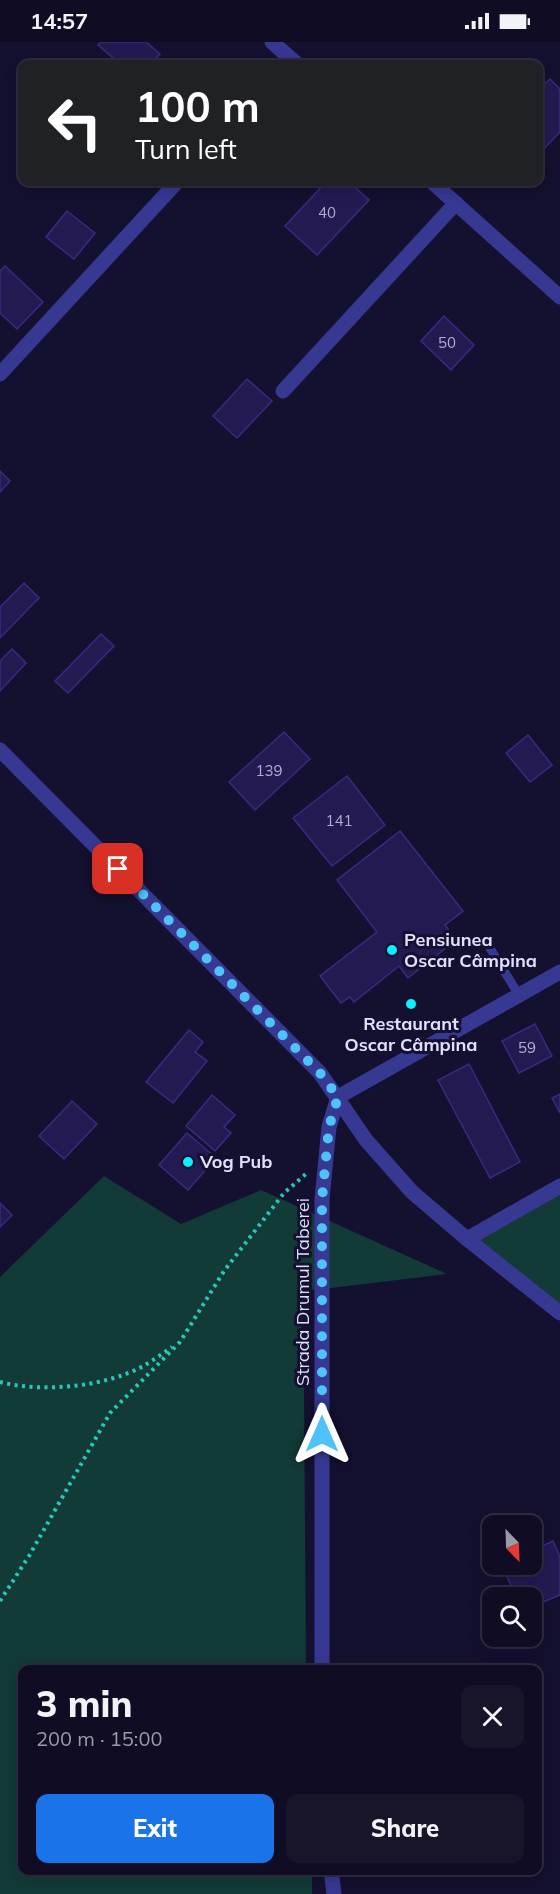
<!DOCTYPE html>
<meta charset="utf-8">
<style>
body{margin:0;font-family:Mulish,sans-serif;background:#18152b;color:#f1f3f6;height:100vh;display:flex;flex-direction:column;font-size:22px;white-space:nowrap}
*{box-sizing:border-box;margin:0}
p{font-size:20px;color:#9b9ba6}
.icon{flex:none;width:33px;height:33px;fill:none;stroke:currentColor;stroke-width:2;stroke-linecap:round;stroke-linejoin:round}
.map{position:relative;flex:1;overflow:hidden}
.panel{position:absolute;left:18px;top:1623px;width:524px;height:210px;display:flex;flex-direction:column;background:#0f0c23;border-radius:12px;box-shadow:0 3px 15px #0003,0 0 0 2px #2f2c41}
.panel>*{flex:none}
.top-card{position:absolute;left:18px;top:18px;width:525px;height:126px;border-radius:12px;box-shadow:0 3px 15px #0003,0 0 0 2px #2f2c41;background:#202124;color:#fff;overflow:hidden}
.needle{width:39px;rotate:157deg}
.fabs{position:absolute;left:482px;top:1473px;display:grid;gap:12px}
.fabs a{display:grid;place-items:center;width:60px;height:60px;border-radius:12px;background:#0f0c23;box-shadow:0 3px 15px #0003,0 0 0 2px #2f2c41;font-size:30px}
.pin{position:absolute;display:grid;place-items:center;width:51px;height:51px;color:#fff;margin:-26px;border-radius:12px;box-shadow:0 3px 9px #0006}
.me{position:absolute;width:66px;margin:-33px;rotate:0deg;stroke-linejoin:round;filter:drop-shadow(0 0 4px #0008)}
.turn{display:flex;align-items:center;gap:21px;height:126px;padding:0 18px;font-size:27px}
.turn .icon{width:78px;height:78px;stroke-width:2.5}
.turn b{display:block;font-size:42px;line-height:51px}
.round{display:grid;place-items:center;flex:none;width:63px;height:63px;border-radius:12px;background:#18152b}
.overview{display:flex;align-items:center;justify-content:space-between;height:102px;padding:0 18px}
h1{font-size:36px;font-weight:800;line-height:45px}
.cta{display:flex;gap:12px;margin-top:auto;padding:12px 18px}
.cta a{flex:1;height:69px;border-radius:12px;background:#1a73e8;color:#fff;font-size:24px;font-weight:800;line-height:69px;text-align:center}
.cta a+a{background:#18152b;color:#f1f3f6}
.status{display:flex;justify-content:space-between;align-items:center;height:42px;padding:0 30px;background:#0f0c23;direction:ltr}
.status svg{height:16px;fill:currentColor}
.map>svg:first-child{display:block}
.green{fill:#123a37}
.building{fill:#231a52;stroke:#382b80;stroke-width:1.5}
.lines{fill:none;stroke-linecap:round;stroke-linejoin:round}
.path{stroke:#27caba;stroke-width:4;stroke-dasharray:3 4.5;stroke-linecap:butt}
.service{stroke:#373892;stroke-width:9}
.minor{stroke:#373892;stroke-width:15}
.tertiary{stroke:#373892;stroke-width:15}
.route{stroke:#4fc3f7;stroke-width:10;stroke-dasharray:0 18}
.poi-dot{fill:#0af0ff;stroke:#14102f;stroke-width:2}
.labels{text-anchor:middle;stroke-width:6;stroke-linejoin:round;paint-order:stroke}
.number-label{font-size:15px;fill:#b2add4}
.poi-label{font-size:18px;font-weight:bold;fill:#e1deff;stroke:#14102f;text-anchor:start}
.street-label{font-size:18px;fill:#e1deff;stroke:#14102f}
</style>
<div class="status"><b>14:57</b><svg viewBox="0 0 49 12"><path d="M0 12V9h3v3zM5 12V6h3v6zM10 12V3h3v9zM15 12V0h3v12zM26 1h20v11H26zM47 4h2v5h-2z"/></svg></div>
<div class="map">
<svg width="560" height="1852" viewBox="0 0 560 1852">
<rect width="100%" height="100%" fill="#14102f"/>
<g class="green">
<polygon points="104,1134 181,1182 261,1148 447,1232 306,1249 301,1290 304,1348 306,1627 22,1628 22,1828 312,1829 312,1852 0,1852 0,1235"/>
<polygon points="560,1144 560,1271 467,1197"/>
</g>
<g class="building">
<polygon points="101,0 146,0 160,12 151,22 120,22 98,3"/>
<polygon points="550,37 560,47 560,90 539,112 538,48"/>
<polygon points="326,140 349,140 369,158 317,213 285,184"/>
<polygon points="67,169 95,191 74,217 46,195"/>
<polygon points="5,224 43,260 17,287 0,271 0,229"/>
<polygon points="444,274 474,303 451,328 421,299"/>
<polygon points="247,337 272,359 237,396 213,374"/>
<polygon points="0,429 10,439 0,450"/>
<polygon points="24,541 39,556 0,596 0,565"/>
<polygon points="101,592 114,604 68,651 55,639"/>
<polygon points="12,607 26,621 0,649 0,619"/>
<polygon points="284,690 310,717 255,768 229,740"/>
<polygon points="528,693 552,723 530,740 506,711"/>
<polygon points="347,734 385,783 332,824 293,776"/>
<polygon points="400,789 463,869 445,883 456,898 408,936 399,924 354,960 350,955 341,961 320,934 377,890 337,838"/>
<polygon points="535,982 552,1014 519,1031 502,999"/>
<polygon points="189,988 203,1000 195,1010 207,1019 173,1061 146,1040"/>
<polygon points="469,1022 520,1120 490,1136 438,1038"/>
<polygon points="560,1052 560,1071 552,1056"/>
<polygon points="212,1053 235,1073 224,1085 231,1091 215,1109 186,1084"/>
<polygon points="72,1059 97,1082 64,1117 39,1094"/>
<polygon points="187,1091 216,1116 188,1148 159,1123"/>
<polygon points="0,1161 12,1173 0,1185"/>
<polygon points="553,1499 560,1515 560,1553 531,1565 531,1556 516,1556 502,1522 531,1522 531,1509"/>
</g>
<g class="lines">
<g class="path">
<path d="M0 1340C42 1351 107 1345 145 1323 154 1318 163 1311 172 1305"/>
<polyline points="0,1559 29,1514 110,1371 180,1300 224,1229 284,1151 307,1131"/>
</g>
<polyline class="service" points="488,903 519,953"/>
<g class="minor">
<polyline points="272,0 297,22"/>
<polyline points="432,140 560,255"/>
<polyline points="0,332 177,140"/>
<polyline points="283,349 456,161"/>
<polyline points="338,1055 560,930"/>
<polyline points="467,1197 560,1144"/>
</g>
<g class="tertiary">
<polyline points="0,708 320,1031 366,1098 412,1150 467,1197 560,1271"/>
<polyline points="322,1628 322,1157 329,1085 338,1055"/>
<polyline points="331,1828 334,1852"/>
</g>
</g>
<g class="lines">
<polyline class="route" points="118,827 320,1031 338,1055 329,1085 322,1157 322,1392"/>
</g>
<g class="poi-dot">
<circle cx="392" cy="908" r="6"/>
<circle cx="411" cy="962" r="6"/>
<circle cx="188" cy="1120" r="6"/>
</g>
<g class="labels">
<g class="number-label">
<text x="327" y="176">40</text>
<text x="447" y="306">50</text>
<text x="269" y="734">139</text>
<text x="339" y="784">141</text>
<text x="527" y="1011">59</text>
</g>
<g class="poi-label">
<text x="404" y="904">Pensiunea<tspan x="404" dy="21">Oscar Câmpina</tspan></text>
<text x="411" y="988" text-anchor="middle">Restaurant<tspan x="411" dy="21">Oscar Câmpina</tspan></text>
<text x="200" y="1126">Vog Pub</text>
</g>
<g class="street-label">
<text transform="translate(303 1250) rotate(-90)" y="6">Strada Drumul Taberei</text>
</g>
</g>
</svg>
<div class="fabs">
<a><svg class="needle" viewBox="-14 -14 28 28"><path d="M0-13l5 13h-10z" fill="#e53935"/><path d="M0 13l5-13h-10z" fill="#9b9ba6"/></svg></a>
<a><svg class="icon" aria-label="search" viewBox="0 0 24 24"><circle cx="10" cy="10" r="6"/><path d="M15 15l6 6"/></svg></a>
</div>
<div class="pin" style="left:118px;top:827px;background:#d93025"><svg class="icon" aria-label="arrive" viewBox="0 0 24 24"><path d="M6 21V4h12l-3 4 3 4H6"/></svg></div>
<svg class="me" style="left:322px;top:1392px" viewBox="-20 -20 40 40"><path d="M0-17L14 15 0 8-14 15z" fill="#4fc3f7" stroke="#fff" stroke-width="4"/></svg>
<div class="top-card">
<div class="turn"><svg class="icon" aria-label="left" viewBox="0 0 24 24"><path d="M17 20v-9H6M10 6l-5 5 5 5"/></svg><div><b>100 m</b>Turn left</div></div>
</div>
<section class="panel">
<div class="overview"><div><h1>3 min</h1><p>200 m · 15:00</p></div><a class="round"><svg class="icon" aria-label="close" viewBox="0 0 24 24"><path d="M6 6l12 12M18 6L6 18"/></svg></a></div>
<div class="cta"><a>Exit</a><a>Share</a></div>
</section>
</div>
